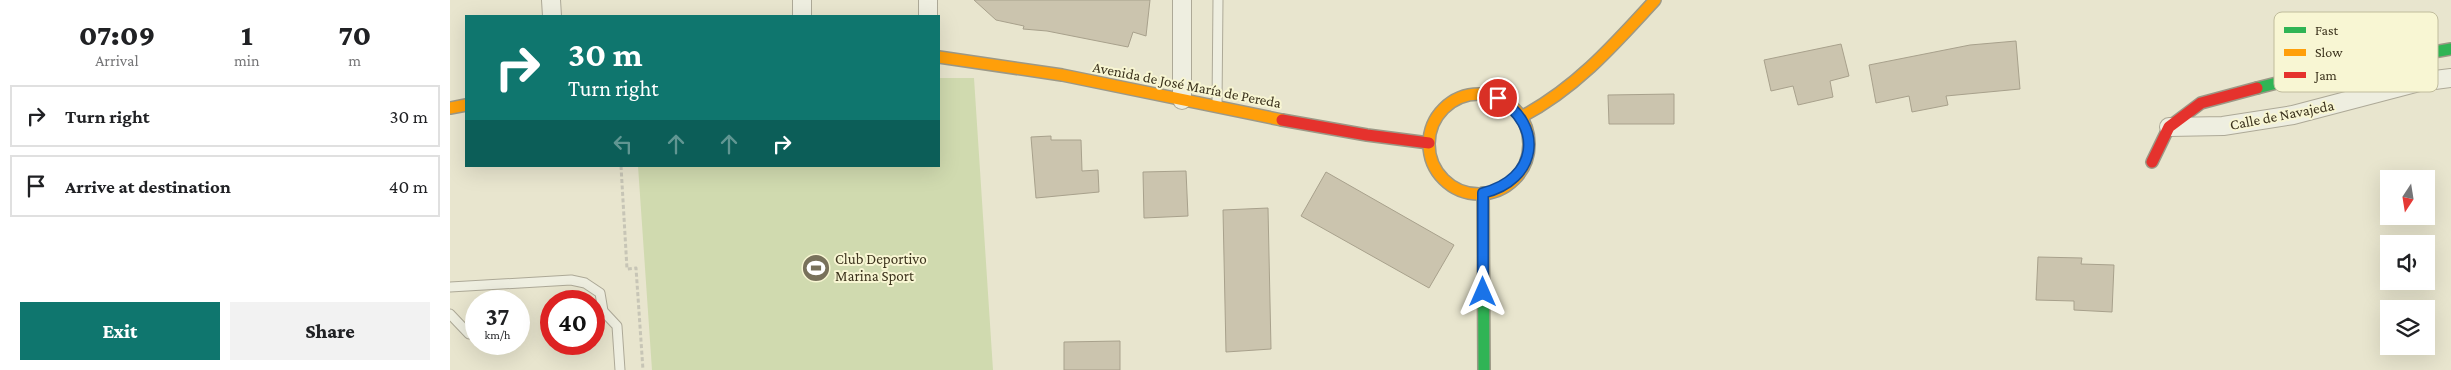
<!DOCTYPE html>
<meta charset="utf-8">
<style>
body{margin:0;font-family:"Crimson Pro",serif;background:#f2f2f2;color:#202124;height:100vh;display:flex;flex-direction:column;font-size:19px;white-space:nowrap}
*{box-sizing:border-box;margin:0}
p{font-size:16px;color:#757577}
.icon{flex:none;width:28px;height:28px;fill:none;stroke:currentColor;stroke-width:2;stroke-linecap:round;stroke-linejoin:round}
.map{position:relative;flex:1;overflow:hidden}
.panel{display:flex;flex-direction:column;background:#fff;width:450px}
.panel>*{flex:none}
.banner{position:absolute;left:15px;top:15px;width:475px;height:152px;border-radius:0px;box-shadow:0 5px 20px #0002;background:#0f766e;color:#fff;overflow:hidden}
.needle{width:32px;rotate:192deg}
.controls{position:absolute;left:1930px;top:170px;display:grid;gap:10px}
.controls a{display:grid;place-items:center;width:55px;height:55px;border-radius:0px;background:#fff;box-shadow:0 5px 20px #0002;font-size:25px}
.speed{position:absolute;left:15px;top:290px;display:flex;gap:10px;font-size:25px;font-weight:700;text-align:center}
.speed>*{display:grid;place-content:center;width:65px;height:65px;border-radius:50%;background:#fff;box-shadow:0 5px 20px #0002;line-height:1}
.speed small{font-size:12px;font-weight:400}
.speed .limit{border:8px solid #d22;background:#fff;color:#111}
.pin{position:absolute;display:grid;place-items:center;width:42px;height:42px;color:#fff;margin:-21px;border:2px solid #fff;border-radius:50%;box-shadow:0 1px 5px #0007}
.me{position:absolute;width:55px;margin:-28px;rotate:0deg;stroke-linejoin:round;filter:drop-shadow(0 0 4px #0008)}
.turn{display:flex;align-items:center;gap:18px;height:105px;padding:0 20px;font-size:22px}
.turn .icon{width:65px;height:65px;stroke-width:2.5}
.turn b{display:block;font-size:35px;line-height:42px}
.lanes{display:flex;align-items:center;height:48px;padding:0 20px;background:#0003;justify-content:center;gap:25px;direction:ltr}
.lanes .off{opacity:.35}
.eta{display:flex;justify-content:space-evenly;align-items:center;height:85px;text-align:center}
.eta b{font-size:30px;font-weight:800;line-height:35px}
.action{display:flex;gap:10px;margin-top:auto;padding:10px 20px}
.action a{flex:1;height:58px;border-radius:0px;background:#0f766e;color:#fff;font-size:20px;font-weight:800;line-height:58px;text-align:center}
.action a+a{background:#f2f2f2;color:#202124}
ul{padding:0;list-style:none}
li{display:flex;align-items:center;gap:15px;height:62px;margin:0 10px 8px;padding:0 10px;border:2px solid #e0e0e0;border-radius:0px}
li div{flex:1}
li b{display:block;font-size:19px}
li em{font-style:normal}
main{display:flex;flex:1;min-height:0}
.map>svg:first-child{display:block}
.green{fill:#d0daaf}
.building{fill:#cbc4ae;stroke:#a8a18c}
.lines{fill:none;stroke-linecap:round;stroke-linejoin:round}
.lane-casing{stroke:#ada997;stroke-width:11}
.street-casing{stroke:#ada997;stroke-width:20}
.fast-casing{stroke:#9c9886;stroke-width:14}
.slow-casing{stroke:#9c9886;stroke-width:14}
.jam-casing{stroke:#9c9886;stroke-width:14}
.path{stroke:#c7c5b6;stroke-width:3;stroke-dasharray:4 2.5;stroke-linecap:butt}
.lane{stroke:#eeeee0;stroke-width:9}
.street{stroke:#eeeee0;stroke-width:18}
.fast{stroke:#30b455;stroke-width:11}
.slow{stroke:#ff9f0a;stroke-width:11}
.jam{stroke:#e5322d;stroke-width:11}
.route-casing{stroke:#114b97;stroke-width:12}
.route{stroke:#1a73e8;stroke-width:9}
.labels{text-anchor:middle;stroke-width:4;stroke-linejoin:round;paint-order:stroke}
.street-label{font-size:15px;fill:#3c331d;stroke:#f8f6d3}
.poi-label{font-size:15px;fill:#3c331d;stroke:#f8f6d3;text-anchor:start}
.key{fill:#f8f6d3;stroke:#c0bc9c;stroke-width:1}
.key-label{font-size:14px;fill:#3c331d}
</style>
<main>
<section class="panel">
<div class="eta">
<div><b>07:09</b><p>Arrival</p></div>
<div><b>1</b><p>min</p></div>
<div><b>70</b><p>m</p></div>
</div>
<ul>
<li><svg class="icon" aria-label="right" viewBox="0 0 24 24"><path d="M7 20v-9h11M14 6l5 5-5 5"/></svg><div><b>Turn right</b></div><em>30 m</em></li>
<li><svg class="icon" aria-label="arrive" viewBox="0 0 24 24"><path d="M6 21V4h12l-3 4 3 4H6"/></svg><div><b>Arrive at destination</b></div><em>40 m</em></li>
</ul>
<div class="action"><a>Exit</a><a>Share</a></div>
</section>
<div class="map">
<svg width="2001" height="370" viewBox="0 0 2001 370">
<rect width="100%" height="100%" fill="#e8e5ce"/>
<polygon class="green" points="489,78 524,78 543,370 202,370 188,166 489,166"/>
<g class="building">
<polygon points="524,0 700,0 696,36 683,32 678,47 597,31 573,29 574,26 546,20"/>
<polygon points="1566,41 1570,89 1496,96 1498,105 1462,112 1459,96 1426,103 1419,65 1520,45"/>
<polygon points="1391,44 1399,76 1380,81 1383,97 1348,105 1343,86 1321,91 1314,60"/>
<polygon points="1224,94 1224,124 1159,124 1158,95"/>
<polygon points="601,136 601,140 631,140 632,171 648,170 649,192 586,198 581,137"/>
<polygon points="736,171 738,216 694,218 693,172"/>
<polygon points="876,172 1004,245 979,288 851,216"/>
<polygon points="818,208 821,349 776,352 773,210"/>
<polygon points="1588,257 1632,258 1631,264 1664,265 1662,312 1624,310 1624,301 1586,300"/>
<polygon points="670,341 670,370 614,370 614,342"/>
</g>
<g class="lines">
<defs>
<g id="lane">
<polyline points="767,105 768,0"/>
<polyline points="0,287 121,280 135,283 150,293 153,311 167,326 170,370"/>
<polyline points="0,314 19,334"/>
</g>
<g id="street">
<polyline points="101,0 102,16"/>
<polyline points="732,0 732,100"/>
<polyline points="352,16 352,0"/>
<polyline points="478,16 478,0"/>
<polyline points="1719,127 1773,126 1843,115 1969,82 2001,78"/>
</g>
<g id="fast">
<polyline points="1807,88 1862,74 2001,49"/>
<polyline points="1033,193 1034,370"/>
</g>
<g id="slow">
<polyline points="489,57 612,75 832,120"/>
<circle cx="1029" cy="144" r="50"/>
<polyline points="0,108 16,105"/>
<path d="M1071 117C1125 89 1164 45 1205 0"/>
</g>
<g id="jam">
<polyline points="832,120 917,135 979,143"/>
<polyline points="1702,162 1719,127 1751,103 1807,88"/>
</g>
</defs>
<use href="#lane" class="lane-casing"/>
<use href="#street" class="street-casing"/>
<use href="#fast" class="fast-casing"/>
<use href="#slow" class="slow-casing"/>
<use href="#jam" class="jam-casing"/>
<polyline class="path" points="171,166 177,269 186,268 193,370"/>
<use href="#lane" class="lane"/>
<use href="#street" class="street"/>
<use href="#fast" class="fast"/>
<use href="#slow" class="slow"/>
<use href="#jam" class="jam"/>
</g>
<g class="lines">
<defs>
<path id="route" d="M1033 292V193C1087 180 1095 126 1048 98"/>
</defs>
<use href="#route" class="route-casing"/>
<use href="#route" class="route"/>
</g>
<defs>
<symbol id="stadium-disc" viewBox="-11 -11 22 22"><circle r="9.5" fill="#78715b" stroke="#f8f6d3"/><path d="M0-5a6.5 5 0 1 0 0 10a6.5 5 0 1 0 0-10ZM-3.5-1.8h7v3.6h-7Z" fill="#fff"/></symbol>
</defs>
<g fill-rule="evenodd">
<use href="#stadium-disc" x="350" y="252" width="32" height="32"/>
</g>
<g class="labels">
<g class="street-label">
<text transform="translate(737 85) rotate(11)" y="5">Avenida de José María de Pereda</text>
<text transform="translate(1832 115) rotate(-11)" y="5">Calle de Navajeda</text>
</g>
<g class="poi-label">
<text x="385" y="264">Club Deportivo<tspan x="385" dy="17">Marina Sport</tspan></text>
</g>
</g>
<rect x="1824" y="12" width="164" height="80" rx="8" class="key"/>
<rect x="1834" y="27" width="22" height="6" fill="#30b455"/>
<rect x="1834" y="49" width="22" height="7" fill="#ff9f0a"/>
<rect x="1834" y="72" width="22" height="6" fill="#e5322d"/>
<g class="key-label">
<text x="1865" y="35">Fast</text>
<text x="1865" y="57">Slow</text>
<text x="1865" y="80">Jam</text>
</g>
</svg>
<div class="controls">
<a><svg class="needle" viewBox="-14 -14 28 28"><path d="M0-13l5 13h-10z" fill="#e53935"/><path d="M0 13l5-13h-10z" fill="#757577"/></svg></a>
<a><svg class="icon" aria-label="sound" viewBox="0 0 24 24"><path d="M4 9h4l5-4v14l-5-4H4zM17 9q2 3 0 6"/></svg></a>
<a><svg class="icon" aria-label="layers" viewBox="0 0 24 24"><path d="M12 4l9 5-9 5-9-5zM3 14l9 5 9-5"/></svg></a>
</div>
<div class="speed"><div>37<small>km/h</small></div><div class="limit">40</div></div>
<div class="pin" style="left:1048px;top:98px;background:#d93025"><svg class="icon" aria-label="arrive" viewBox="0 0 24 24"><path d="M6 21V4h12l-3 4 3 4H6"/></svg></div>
<svg class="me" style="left:1033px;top:292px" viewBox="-20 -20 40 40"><path d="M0-17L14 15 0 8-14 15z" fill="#1a73e8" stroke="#fff" stroke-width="4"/></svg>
<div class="banner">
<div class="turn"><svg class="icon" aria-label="right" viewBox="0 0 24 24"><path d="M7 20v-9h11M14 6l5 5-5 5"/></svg><div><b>30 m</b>Turn right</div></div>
<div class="lanes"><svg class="icon off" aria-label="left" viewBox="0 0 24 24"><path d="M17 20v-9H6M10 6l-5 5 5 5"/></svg><svg class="icon off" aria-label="ahead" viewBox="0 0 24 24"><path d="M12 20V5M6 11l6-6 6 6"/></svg><svg class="icon off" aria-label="ahead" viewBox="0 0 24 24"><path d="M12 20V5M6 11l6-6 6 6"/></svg><svg class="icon" aria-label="right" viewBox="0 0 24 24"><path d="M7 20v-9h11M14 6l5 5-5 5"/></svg></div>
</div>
</div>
</main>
